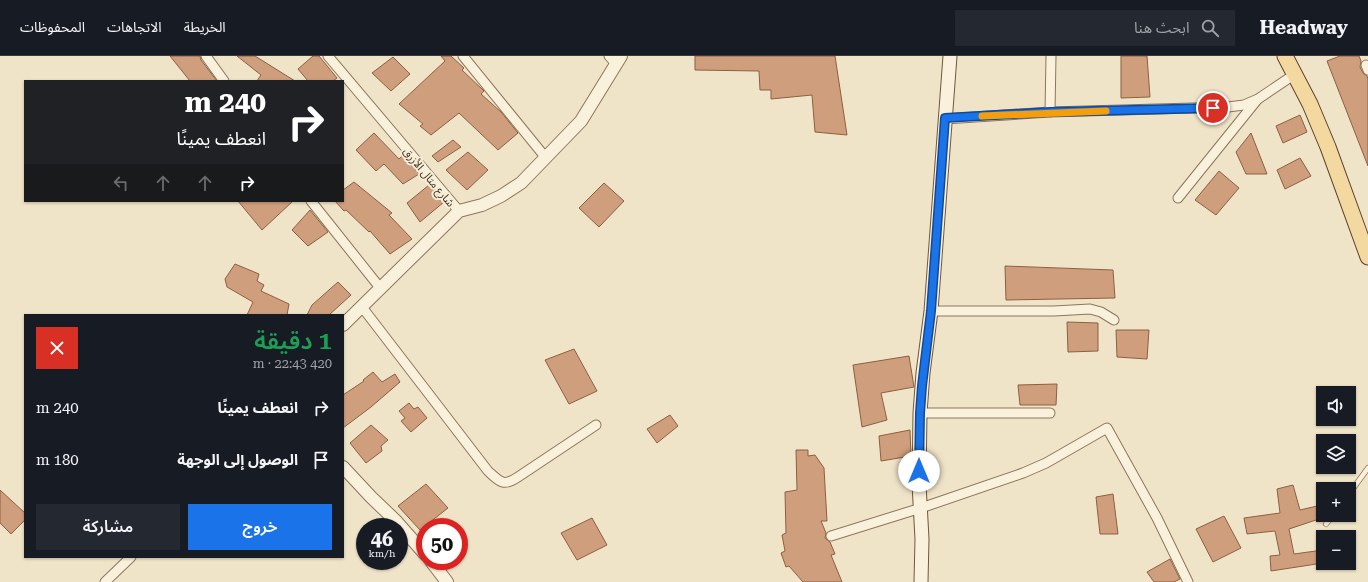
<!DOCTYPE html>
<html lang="ar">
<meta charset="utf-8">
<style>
body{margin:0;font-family:"Roboto Serif","Noto Sans Arabic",serif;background:#242831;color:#f1f3f6;direction:rtl;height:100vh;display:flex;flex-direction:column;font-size:15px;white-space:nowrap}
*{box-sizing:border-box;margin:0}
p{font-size:13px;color:#9ea1a6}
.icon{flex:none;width:22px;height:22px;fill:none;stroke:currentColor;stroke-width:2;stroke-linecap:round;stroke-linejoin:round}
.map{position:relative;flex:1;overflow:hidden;direction:ltr}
.panel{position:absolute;left:24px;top:258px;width:320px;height:244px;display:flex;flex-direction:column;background:#171b24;border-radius:0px;box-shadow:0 1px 3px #0004;direction:rtl}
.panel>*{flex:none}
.banner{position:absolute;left:24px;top:24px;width:320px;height:122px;border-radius:0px;box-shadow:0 1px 3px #0004;direction:rtl;background:#202124;color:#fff;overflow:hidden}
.controls{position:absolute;left:1316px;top:330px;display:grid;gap:8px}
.controls a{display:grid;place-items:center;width:40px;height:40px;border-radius:0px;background:#171b24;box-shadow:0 1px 3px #0004;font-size:20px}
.speed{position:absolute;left:356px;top:462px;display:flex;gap:8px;font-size:20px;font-weight:700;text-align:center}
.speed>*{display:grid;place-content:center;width:52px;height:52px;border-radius:50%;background:#171b24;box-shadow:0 1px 3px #0004;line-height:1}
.speed small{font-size:10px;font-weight:400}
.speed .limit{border:6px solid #d22;background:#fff;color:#111}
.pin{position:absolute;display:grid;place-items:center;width:34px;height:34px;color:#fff;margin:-17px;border:2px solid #fff;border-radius:50%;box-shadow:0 1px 4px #0007}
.me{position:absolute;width:44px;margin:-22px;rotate:0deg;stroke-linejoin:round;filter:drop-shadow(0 0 3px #0008)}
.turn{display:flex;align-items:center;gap:14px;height:84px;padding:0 12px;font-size:18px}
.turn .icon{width:52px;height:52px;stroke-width:2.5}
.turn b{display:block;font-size:28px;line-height:34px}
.lanes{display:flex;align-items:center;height:38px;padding:0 12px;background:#0003;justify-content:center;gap:20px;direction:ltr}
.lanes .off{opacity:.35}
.round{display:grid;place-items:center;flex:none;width:42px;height:42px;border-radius:0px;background:#242831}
.summary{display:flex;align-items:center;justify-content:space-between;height:68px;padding:0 12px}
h1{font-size:24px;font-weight:600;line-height:30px;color:#1e9e55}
.button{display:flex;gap:8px;margin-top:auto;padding:8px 12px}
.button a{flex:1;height:46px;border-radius:0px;background:#1a73e8;color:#fff;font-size:16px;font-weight:600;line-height:46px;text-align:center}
.button a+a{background:#242831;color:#f1f3f6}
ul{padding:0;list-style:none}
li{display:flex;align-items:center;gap:12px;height:52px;padding:0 12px}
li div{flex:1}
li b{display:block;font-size:15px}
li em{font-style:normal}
header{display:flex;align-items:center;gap:24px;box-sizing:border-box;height:56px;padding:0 20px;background:#171b24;border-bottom:1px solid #363941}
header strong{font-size:19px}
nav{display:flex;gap:22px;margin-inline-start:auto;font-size:14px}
.search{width:280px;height:36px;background:#242831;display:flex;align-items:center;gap:10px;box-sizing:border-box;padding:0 14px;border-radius:0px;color:#9ea1a6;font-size:15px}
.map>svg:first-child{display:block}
.building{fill:#cf9f7d;stroke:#8d5f41}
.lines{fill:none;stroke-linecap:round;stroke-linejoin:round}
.service-casing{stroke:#8d765c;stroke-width:6}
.minor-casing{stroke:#8d765c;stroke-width:11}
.tertiary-casing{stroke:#8d765c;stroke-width:14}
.secondary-casing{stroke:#6f573f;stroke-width:15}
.primary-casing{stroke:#5b4430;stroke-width:17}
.service{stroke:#faf1dc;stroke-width:4.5}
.minor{stroke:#faf1dc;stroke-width:9}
.tertiary{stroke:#faf1dc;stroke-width:12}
.secondary{stroke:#faf1dc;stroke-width:13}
.primary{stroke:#f3d9a0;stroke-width:15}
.route-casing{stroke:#114b97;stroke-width:10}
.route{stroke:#1a73e8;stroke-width:7}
.slow{stroke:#f59e0b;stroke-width:7}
.labels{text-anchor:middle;stroke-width:4;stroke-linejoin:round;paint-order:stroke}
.street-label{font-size:11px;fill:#3d2e20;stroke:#f7eed8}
</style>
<header>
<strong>Headway</strong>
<div class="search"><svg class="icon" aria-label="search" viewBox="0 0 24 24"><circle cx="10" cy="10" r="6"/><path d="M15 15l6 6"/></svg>ابحث هنا</div>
<nav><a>الخريطة</a><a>الاتجاهات</a><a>المحفوظات</a></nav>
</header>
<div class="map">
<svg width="1368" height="526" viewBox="0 0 1368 526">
<rect width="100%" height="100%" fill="#f0e4c8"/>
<g class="building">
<polygon points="170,0 200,0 201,4 217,25 190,25"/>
<polygon points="237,0 255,0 295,25 257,25 261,19"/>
<polygon points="313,0 319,0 337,22 333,25 308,25 298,13"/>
<polygon points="441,0 451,0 464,12 462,14 484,35 481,38 501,56 518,77 498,94 459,57 431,79 420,70 423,68 399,48 445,5"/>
<polygon points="695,0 835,0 847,79 815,76 812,39 771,43 771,34 760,34 759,15 695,14"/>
<polygon points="1121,0 1147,0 1150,41 1121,42"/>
<polygon points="1340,0 1359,0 1361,5 1360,11 1363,17 1367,20 1368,23 1368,110 1327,5"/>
<polygon points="393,1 410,18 391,35 372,17"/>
<polygon points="1300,59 1307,76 1283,87 1276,70"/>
<polygon points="374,77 399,103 403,99 419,118 403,128 384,108 376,115 356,94"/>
<polygon points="1251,77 1267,118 1246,118 1236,96"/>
<polygon points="453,84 461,91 438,106 432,100"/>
<polygon points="468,96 488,114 467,134 446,114"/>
<polygon points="1300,102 1311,120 1285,133 1277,114"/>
<polygon points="1219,115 1239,132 1216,159 1195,144"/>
<polygon points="354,126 392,157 389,159 412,183 390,198 370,175 369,176 346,154 344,155 335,145 343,145 343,134"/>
<polygon points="604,127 624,145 599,171 579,152"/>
<polygon points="429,129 444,146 420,166 407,147"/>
<polygon points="238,145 293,145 262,174"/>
<polygon points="310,154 328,176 308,190 292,174"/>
<polygon points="235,208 259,218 257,225 264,229 261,235 289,248 287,259 247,259 253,246 227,231 225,223"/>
<polygon points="1005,210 1113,214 1115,242 1006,244"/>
<polygon points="338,226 351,239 329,259 307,259 312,249"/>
<polygon points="1067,266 1098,267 1098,295 1068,296"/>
<polygon points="1116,274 1149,274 1147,303 1117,301"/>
<polygon points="574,293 597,335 569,348 545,304"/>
<polygon points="909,300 914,331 881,337 887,364 862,371 853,309"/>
<polygon points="373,316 382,326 395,318 400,326 371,351 343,372 343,339 364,325 363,324"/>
<polygon points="1057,328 1056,349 1020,349 1018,329"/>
<polygon points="409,347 414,353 418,351 427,362 411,376 401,365 405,362 399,355"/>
<polygon points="670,359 678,370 657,387 647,373"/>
<polygon points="371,369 388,384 381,390 382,395 366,407 350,387"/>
<polygon points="910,374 911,400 881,405 879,380"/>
<polygon points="796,394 808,394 808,400 815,399 824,412 827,465 821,465 826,477 825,482 830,486 835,498 831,499 842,526 803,526 789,510 786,511 781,497 785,495 782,479 786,477 785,436 797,434"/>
<polygon points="426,428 448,452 420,474 398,450"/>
<polygon points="1293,429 1300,454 1317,450 1319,463 1289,473 1294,498 1323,494 1323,507 1271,515 1270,500 1280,499 1275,475 1247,478 1244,462 1280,457 1277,433"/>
<polygon points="0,434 25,457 25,464 11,478 0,467"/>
<polygon points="1113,438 1118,478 1100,478 1096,441"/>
<polygon points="1224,460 1241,492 1213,506 1196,473"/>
<polygon points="592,462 607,489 577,504 561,477"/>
<polygon points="1170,503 1180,523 1174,526 1154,526 1147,516"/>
</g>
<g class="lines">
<defs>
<g id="service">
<polyline points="1349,438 1368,412"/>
<polyline points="1326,468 1333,459"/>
</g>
<g id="minor">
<polyline points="206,0 224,25"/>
<polyline points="328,0 459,155"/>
<polyline points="463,0 546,102"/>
<polyline points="609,0 616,8"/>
<polyline points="1366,9 1368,14"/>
<polyline points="1050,56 1051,0"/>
<polyline points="945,63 1050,56 1228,51 1244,49 1258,43 1295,18"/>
<polyline points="1178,142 1257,44"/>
<polyline points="311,145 381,233"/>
<path d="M362 251 488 415C500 426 503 431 518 421L596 369"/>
<polyline points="931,255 1054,255 1090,253 1101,256 1114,264"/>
<polyline points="920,357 1050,357"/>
<polyline points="831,480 921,452 1023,417 1046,407 1107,372 1157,462 1188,526"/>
<polyline points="105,526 131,501"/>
</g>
<g id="tertiary">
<polyline points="343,269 459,155 482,149 501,140 521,127 581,65 621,0"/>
<polyline points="343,411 371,441 395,464 425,498"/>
<polyline points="431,505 447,526"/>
</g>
<polyline id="secondary" points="921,526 922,483 919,428 920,357 923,317 931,255 950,0"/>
<polyline id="primary" points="1285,0 1310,48 1328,91 1368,201"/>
</defs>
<use href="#service" class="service-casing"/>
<use href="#minor" class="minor-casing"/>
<use href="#tertiary" class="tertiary-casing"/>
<use href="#secondary" class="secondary-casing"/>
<use href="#primary" class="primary-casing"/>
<use href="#service" class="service"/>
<use href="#minor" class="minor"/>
<use href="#tertiary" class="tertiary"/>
<use href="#secondary" class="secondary"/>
<use href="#primary" class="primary"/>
</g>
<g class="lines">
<defs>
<polyline id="route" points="919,415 920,357 922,330 931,255 945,62 1050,56 1213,52"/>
</defs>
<use href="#route" class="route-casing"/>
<use href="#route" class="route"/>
<polyline class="slow" points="982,60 1106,55"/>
</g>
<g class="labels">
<g class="street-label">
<text transform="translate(429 121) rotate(50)" y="4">شارع متال الأزرق</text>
</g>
</g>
</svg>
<div class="controls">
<a><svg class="icon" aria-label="sound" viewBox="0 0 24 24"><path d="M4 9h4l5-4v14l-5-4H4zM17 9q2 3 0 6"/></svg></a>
<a><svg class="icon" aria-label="layers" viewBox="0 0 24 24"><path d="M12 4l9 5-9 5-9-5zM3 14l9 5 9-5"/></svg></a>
<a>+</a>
<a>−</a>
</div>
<div class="speed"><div>46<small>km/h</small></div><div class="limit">50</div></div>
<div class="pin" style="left:1213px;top:52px;background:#d93025"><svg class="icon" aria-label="arrive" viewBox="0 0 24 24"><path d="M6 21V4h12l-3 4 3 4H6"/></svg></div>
<svg class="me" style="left:919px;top:415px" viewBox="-20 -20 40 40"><circle r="19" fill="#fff"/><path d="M0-13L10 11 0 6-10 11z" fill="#1a73e8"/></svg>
<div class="banner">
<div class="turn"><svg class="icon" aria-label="right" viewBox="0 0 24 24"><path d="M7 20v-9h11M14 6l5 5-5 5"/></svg><div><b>240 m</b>انعطف يمينًا</div></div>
<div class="lanes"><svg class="icon off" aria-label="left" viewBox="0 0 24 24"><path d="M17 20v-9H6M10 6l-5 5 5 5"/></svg><svg class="icon off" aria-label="ahead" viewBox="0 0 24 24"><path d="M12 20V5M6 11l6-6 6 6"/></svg><svg class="icon off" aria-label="ahead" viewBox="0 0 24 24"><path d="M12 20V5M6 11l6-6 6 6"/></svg><svg class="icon" aria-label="right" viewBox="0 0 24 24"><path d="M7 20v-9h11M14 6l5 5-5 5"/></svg></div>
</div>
<section class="panel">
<div class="summary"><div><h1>1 دقيقة</h1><p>420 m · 22:43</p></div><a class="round" style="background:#d93025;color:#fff"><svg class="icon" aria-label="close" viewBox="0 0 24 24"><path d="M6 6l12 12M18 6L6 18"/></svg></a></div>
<ul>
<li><svg class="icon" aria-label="right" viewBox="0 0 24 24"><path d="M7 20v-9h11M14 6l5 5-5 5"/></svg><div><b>انعطف يمينًا</b></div><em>240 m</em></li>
<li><svg class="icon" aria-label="arrive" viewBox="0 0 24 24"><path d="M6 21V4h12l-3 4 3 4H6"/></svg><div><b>الوصول إلى الوجهة</b></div><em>180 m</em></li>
</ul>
<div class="button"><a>خروج</a><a>مشاركة</a></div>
</section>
</div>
